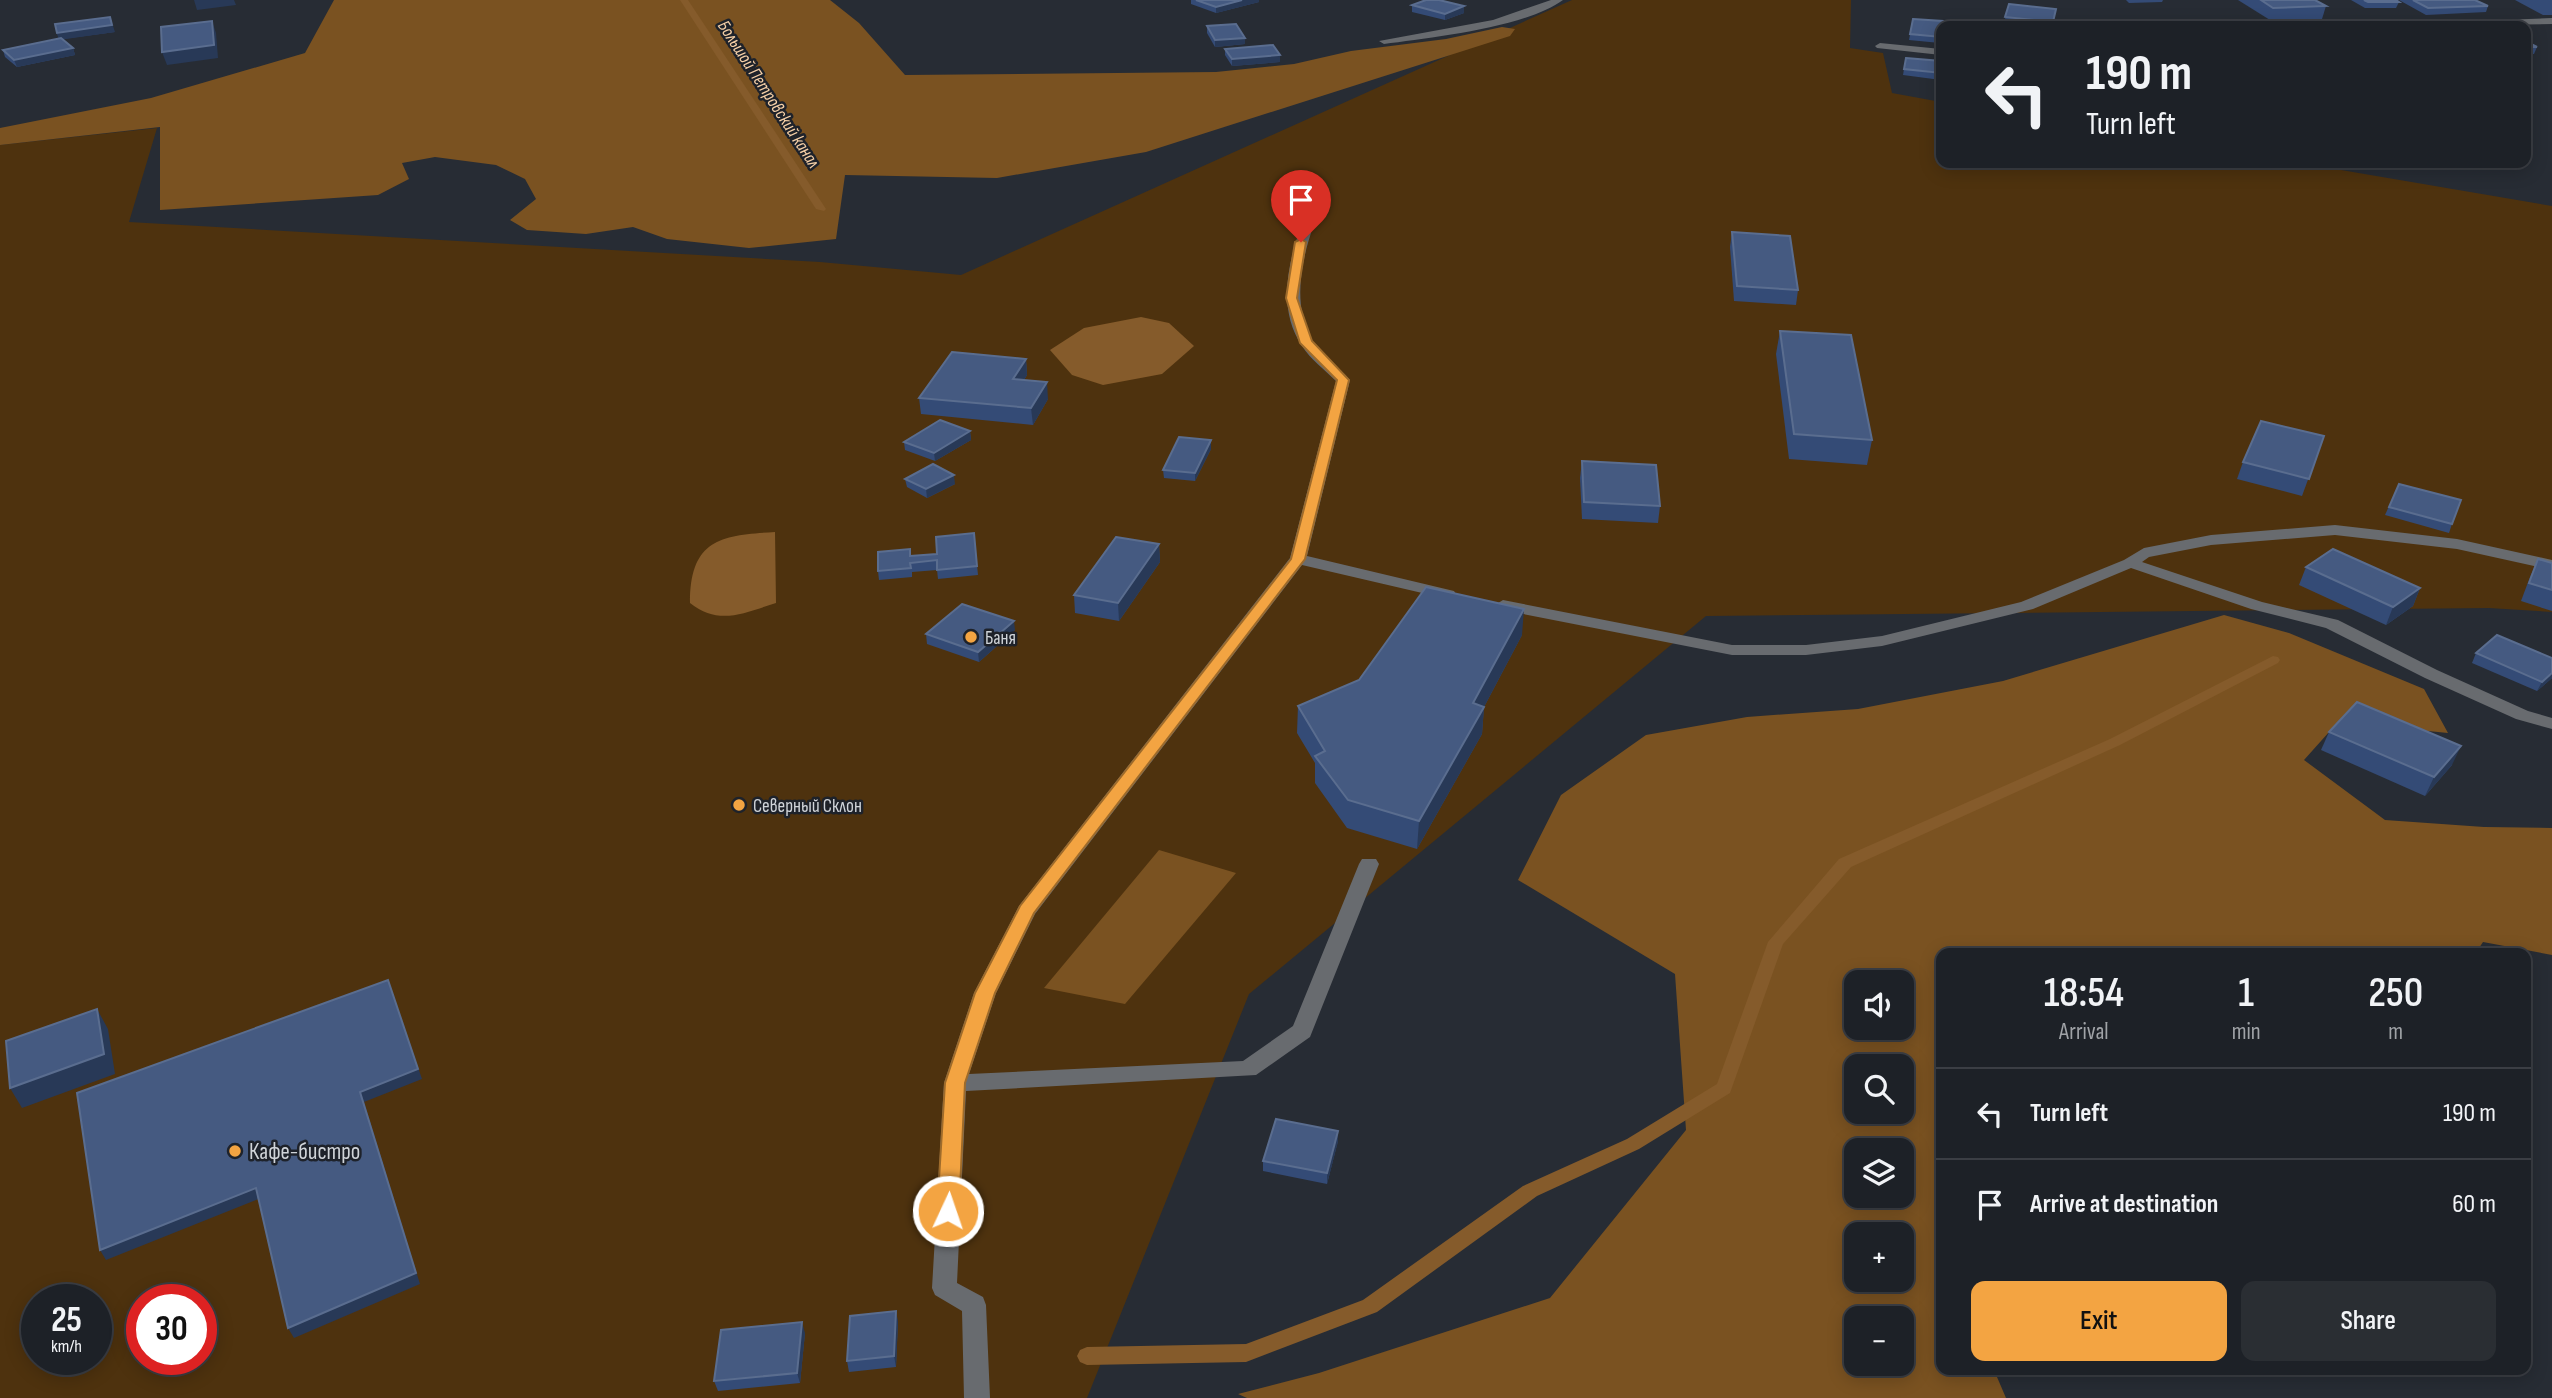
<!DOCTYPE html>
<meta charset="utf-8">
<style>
body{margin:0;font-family:"Sofia Sans Condensed",sans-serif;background:#2a2e33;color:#f1f3f6;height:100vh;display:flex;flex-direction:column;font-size:26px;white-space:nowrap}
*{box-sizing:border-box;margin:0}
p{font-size:23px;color:#a0a3a7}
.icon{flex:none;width:38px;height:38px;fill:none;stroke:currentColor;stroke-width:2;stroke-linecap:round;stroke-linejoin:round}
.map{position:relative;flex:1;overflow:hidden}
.panel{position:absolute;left:1936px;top:948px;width:595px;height:427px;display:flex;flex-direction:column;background:#1d2127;border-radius:14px;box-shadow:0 4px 18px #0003,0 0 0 2px #3b3e44}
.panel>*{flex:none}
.guide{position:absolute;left:1936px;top:21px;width:595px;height:147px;border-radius:14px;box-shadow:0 4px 18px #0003,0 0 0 2px #3b3e44;background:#1d2127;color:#f1f3f6;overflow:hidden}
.fabs{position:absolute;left:1844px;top:970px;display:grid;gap:14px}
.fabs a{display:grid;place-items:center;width:70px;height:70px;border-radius:14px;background:#1d2127;box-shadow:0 4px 18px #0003,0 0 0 2px #3b3e44;font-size:35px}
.speed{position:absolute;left:21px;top:1284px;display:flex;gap:14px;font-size:35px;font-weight:700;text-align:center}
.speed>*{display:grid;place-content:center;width:91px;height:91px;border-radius:50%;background:#1d2127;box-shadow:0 4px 18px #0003,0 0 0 2px #3b3e44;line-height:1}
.speed small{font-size:18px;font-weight:400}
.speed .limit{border:10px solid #d22;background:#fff;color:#111}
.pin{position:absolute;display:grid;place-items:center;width:60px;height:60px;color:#fff;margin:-72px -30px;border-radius:50% 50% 50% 0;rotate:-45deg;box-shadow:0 0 7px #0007}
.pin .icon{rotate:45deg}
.me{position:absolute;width:77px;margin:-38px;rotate:3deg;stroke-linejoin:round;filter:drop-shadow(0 0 5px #0008)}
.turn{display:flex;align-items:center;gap:24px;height:147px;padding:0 35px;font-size:32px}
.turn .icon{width:91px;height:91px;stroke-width:2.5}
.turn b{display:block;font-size:49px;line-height:60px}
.eta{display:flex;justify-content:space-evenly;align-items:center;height:119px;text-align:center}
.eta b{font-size:42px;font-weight:600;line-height:49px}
.cta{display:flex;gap:14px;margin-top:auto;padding:14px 35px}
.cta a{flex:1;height:80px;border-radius:14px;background:#f3a442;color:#111;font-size:28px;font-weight:600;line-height:80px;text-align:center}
.cta a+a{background:#2a2e33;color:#f1f3f6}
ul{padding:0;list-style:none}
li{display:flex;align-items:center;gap:21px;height:91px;padding:0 35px;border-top:2px solid #3b3e44}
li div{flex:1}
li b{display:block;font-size:26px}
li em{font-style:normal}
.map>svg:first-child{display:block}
.green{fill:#4e320e;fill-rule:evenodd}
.forest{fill:#7a5221;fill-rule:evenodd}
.water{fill:#855b2b}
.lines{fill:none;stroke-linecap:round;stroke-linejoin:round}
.stream{fill:#855b2b;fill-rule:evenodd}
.minor{fill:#686b6f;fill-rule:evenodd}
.wall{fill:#344b76}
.shaded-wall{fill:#283957}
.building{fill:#455a81;stroke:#5a6d8f;stroke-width:2}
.route{fill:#f3a442;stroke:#9e6b2b;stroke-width:2}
.poi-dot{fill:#f3a442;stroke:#1e222a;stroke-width:2.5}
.labels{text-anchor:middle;stroke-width:5;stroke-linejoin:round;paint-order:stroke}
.far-water-label{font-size:18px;font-style:italic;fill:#f6d0a7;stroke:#1e222a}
.poi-label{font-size:19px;fill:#d0d4d9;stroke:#1e222a;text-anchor:start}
.near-poi-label{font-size:23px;fill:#d0d4d9;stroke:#1e222a;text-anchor:start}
</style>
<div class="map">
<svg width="2552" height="1398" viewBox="0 0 2552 1398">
<rect width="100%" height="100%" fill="#272c34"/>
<path class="green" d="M1572 0H1851L1850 48 1883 53 1892 93 1941 102V163H2300L2552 206V612L2489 608 1706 616 1249 994 1087 1398H0V145L157 128 129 222 820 262 961 275ZM37 1300H96V1360H37ZM142 1300H201V1360H142Z"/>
<g class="forest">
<polygon points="334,0 830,0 859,23 905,75 1216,72 1294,64 1351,51 1446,39 1502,27 1515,29 1510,36 1146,152 997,178 845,175 836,239 749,248 667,239 633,227 586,234 527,230 510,220 536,199 525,179 496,165 435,157 402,163 409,179 378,195 160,210 160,127 0,145 0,128 151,98 305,53"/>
<path d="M2224 615 2289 633 2424 689 2448 733 2338 722 2304 760 2385 820 2484 827 2552 828V955L2483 942 2475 954H1941V1370H1994L2006 1398H1247L1238 1394 1319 1373 1550 1298 1686 1130 1675 974 1518 880 1561 795 1646 735 1747 717 1858 709 2003 681ZM1857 982H1902V1027H1857ZM1857 1066H1902V1111H1857ZM1857 1150H1902V1195H1857ZM1857 1234H1902V1279H1857ZM1857 1318H1902V1363H1857Z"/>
<polygon points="1159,850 1236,873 1125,1004 1044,988"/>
</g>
<g class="water">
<polygon points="1141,317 1169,323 1194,346 1162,374 1103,385 1072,375 1050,350 1084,328"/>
<path d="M775 532 776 603C744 613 719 626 690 603 690 539 721 535 775 532Z"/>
</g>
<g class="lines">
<g class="stream">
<polygon points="680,0 688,0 826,209 824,211 816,209"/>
<polygon points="2273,656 2278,657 2280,660 2278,663 2120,745 1851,867 1783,944 1730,1093 1639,1149 1537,1196 1377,1312 1246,1362 1087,1365 1080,1362 1077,1356 1080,1350 1087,1347 1246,1344 1363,1300 1523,1186 1627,1139 1717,1084 1768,942 1839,859 2110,739"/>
</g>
<g class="minor">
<path d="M1551 0H1563C1527 27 1430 38 1384 44L1379 41 1493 20Z"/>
<polygon points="2552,18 2552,24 2418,26 2423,23"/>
<polygon points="1880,43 1941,49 1941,55 1877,48 1875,46"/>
<path d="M1319 192 1325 195C1307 240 1287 295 1312 341 1320 357 1339 366 1350 380L1307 556 1454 591 1456 594 1448 599 1302 565 1035 914 996 993 969 1074 1243 1061 1293 1026 1359 864 1362 859H1376L1379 864 1310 1037 1256 1075 966 1091 957 1283 983 1297 986 1305 990 1398H964L962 1311 935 1295 932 1288 944 1083 974 993 1019 906 1290 558 1336 381C1324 369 1311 360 1302 346 1271 300 1295 240 1313 195Z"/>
<polygon points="2335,525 2457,539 2552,560 2552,570 2457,549 2335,535 2211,545 2149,557 2142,562 2262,602 2338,620 2437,670 2528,711 2552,718 2552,729 2516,719 2425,678 2326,628 2251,609 2131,568 2033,609 1882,646 1806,655 1732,655 1503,610 1495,605 1503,600 1732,645 1806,645 1882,636 2021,602 2124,560 2144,548 2211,535"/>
</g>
</g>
<g class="wall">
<polygon points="1191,0 1259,0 1259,2 1216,13 1191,4"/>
<polygon points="2126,0 2163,0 2162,2 2129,3"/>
<polygon points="2238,0 2315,0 2326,6 2322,19 2270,20"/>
<polygon points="2351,0 2396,0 2399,2 2396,8 2365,8"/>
<polygon points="2399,0 2475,0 2488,6 2486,12 2426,15"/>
<polygon points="2515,0 2552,0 2552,15 2543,15"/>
<polygon points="2009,4 2056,9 2052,26 2033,26 2004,23"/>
<polygon points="1412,5 1464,6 1464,13 1445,20 1412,12"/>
<polygon points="1913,19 1941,26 1940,43 1909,40"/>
<polygon points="1207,26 1245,44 1215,47 1207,33"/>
<polygon points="115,32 62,39 73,48 75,55 17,67 5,57 3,50 59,39 57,33"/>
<polygon points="2525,41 2537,47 2534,54 2525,54"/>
<polygon points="1225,49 1280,62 1232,66 1225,55"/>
<polygon points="1906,58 1941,61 1941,80 1903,75"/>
<polygon points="1732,232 1798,290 1796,305 1734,301 1730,247"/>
<polygon points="1780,331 1872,440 1867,465 1789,459 1776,354"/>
<polygon points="1026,359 1027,375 1024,380 1048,399 1033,425 921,414 919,398"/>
<polygon points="970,431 971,440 935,461 905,450 904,442"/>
<polygon points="2324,436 2302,496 2237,479 2243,462"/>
<polygon points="1211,449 1195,481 1164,478 1163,470"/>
<polygon points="1582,461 1660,506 1658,523 1582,519 1580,478"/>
<polygon points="905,479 955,484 927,498 907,487"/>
<polygon points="2399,484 2452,524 2449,533 2385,515"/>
<polygon points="974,533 978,575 938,579 937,570 912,572 912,577 879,580 878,571 910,549 910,556 937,554"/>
<polygon points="1159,544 1160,562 1119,621 1075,613 1074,595"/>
<polygon points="2538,559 2552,563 2552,611 2521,601 2530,577"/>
<polygon points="2306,567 2420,588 2413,606 2386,625 2299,585"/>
<polygon points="1015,630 979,662 927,644 926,634"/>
<polygon points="1522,635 1484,707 1482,734 1417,849 1347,828 1315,783 1315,763 1297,733 1298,706"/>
<polygon points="2476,653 2552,658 2552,678 2537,691 2472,663"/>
<polygon points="2329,732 2452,765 2425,796 2321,750"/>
<polygon points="1338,1131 1338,1141 1327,1184 1263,1171 1263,1161"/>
<polygon points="898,1321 896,1367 849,1372 847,1361"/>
<polygon points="805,1333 800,1383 718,1391 714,1381"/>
</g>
<g class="shaded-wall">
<polygon points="194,0 234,0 236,5 197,10"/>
<polygon points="1242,0 1259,0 1259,2 1216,13 1216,7"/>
<polygon points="1464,6 1464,13 1445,20 1445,14"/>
<polygon points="110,17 115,32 59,40 57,33"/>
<polygon points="212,21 216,33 218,58 167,65 162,52"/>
<polygon points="1245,38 1245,44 1215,47 1215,40"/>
<polygon points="73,48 75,55 17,67 14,60"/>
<polygon points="1280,55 1280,62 1232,66 1232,59"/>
<polygon points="1026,359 1027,375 1015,395 1013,379"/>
<polygon points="1047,382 1048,399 1033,425 1031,408"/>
<polygon points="970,431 971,440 935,461 934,453"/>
<polygon points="1211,440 1211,449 1195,481 1195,473"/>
<polygon points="954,475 955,484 927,498 926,489"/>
<polygon points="1159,544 1160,562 1119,621 1118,603"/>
<polygon points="2420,588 2413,606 2386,625 2393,607"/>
<polygon points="1524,609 1522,635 1475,724 1484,707 1482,734 1417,849 1419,821 1473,703"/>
<polygon points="1014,621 1015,630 979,662 978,652"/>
<polygon points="2552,673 2552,678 2537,691 2542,682"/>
<polygon points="2461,746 2452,765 2425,796 2434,777"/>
<polygon points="388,980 422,1079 364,1102 420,1284 294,1338 288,1328 360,1092"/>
<polygon points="97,1009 108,1029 115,1074 22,1108 10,1088"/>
<polygon points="1338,1131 1338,1141 1327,1184 1327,1173"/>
<polygon points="256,1188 261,1198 106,1260 100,1250"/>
<polygon points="896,1311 898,1321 896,1367 894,1356"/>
<polygon points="802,1322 805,1333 800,1383 797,1373"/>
</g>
<g class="building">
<polygon points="1196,0 1242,0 1216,7"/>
<polygon points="1426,0 1439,0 1464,6 1445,14 1412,5"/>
<polygon points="2261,0 2315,0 2326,6 2273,8"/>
<polygon points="2364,0 2396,0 2399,2 2368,2"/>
<polygon points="2413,0 2475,0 2488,6 2428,8"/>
<polygon points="2009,4 2056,9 2053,22 2005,17"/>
<polygon points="110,17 112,25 57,33 55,24"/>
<polygon points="1913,19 1943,21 1943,26 1941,26 1941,37 1910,34"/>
<polygon points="212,21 214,45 162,52 161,27"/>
<polygon points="1236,24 1245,38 1215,40 1207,26"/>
<polygon points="61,38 73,48 14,60 3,50"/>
<polygon points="2525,41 2537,47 2525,47"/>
<polygon points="1273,45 1280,55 1232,59 1225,49"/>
<polygon points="1906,58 1941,61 1941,73 1904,69"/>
<polygon points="1732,232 1790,236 1798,290 1737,286"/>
<polygon points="1780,331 1851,335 1872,440 1794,434"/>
<polygon points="952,352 1026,359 1013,379 1047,382 1031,408 919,398"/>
<polygon points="940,420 970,431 934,453 904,442"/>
<polygon points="2261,421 2324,436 2309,479 2243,462"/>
<polygon points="1179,437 1211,440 1195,473 1163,470"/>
<polygon points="1582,461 1656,465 1660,506 1584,502"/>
<polygon points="933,464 954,475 926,489 905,479"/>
<polygon points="2399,484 2461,500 2452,524 2389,507"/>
<polygon points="974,533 977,566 937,570 937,560 910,563 911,568 878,571 878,552 910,549 910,556 937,554 936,537"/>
<polygon points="1116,537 1159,544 1118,603 1074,595"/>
<polygon points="2333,549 2420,588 2393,607 2306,567"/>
<polygon points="2538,559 2552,563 2552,590 2529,583"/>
<polygon points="1426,587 1524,609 1473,703 1484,707 1419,821 1348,800 1315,756 1325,751 1298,706 1359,680"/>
<polygon points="962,604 1014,621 978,652 926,634"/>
<polygon points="2497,635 2552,658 2552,673 2542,682 2476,653"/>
<polygon points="2357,702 2461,746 2434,777 2329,732"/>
<polygon points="388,980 418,1069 360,1092 416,1273 288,1328 256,1188 100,1250 77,1093"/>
<polygon points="97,1009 104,1054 10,1088 6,1041"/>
<polygon points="1276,1119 1338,1131 1327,1173 1263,1161"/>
<polygon points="896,1311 894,1356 847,1361 850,1316"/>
<polygon points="802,1322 797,1373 714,1381 721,1330"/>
</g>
<polygon class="route" points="1301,239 1306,242 1297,298 1312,341 1349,380 1305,559 1034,913 995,993 965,1083 959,1211 956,1218 948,1220 940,1218 937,1211 945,1083 975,993 1020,906 1291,559 1337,380 1300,343 1286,298 1295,242"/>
<g class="poi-dot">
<circle cx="971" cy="637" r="7"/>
<circle cx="739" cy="805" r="7"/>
<circle cx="235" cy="1151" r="7"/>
</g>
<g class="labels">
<g class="far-water-label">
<text transform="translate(769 94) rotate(57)" y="6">Большой Петровский канал</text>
</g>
<g class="poi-label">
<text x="985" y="644">Баня</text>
<text x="753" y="812">Северный Склон</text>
</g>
<g class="near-poi-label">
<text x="249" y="1159">Кафе-бистро</text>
</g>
</g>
</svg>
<div class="fabs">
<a><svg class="icon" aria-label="sound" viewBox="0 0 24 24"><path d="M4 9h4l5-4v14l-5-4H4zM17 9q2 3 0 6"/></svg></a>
<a><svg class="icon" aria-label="search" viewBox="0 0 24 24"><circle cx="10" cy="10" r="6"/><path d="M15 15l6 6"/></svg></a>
<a><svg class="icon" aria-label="layers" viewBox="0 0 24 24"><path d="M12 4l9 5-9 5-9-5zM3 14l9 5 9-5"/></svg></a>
<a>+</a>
<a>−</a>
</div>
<div class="speed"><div>25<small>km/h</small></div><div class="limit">30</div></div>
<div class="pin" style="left:1301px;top:242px;background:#d93025"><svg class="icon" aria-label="arrive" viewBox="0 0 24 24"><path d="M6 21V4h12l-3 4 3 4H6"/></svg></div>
<svg class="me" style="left:948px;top:1211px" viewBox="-20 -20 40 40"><circle r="17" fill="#f3a442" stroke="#fff" stroke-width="3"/><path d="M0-11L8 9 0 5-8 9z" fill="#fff"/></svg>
<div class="guide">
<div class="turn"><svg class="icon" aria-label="left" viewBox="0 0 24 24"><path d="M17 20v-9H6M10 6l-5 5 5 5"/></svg><div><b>190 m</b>Turn left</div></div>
</div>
<section class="panel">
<div class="eta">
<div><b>18:54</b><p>Arrival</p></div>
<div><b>1</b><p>min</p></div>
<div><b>250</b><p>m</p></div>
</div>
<ul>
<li><svg class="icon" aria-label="left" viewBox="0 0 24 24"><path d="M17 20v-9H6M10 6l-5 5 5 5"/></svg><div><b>Turn left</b></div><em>190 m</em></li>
<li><svg class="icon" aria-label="arrive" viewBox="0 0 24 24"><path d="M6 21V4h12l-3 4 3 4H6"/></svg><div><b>Arrive at destination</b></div><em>60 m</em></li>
</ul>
<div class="cta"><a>Exit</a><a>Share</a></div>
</section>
</div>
